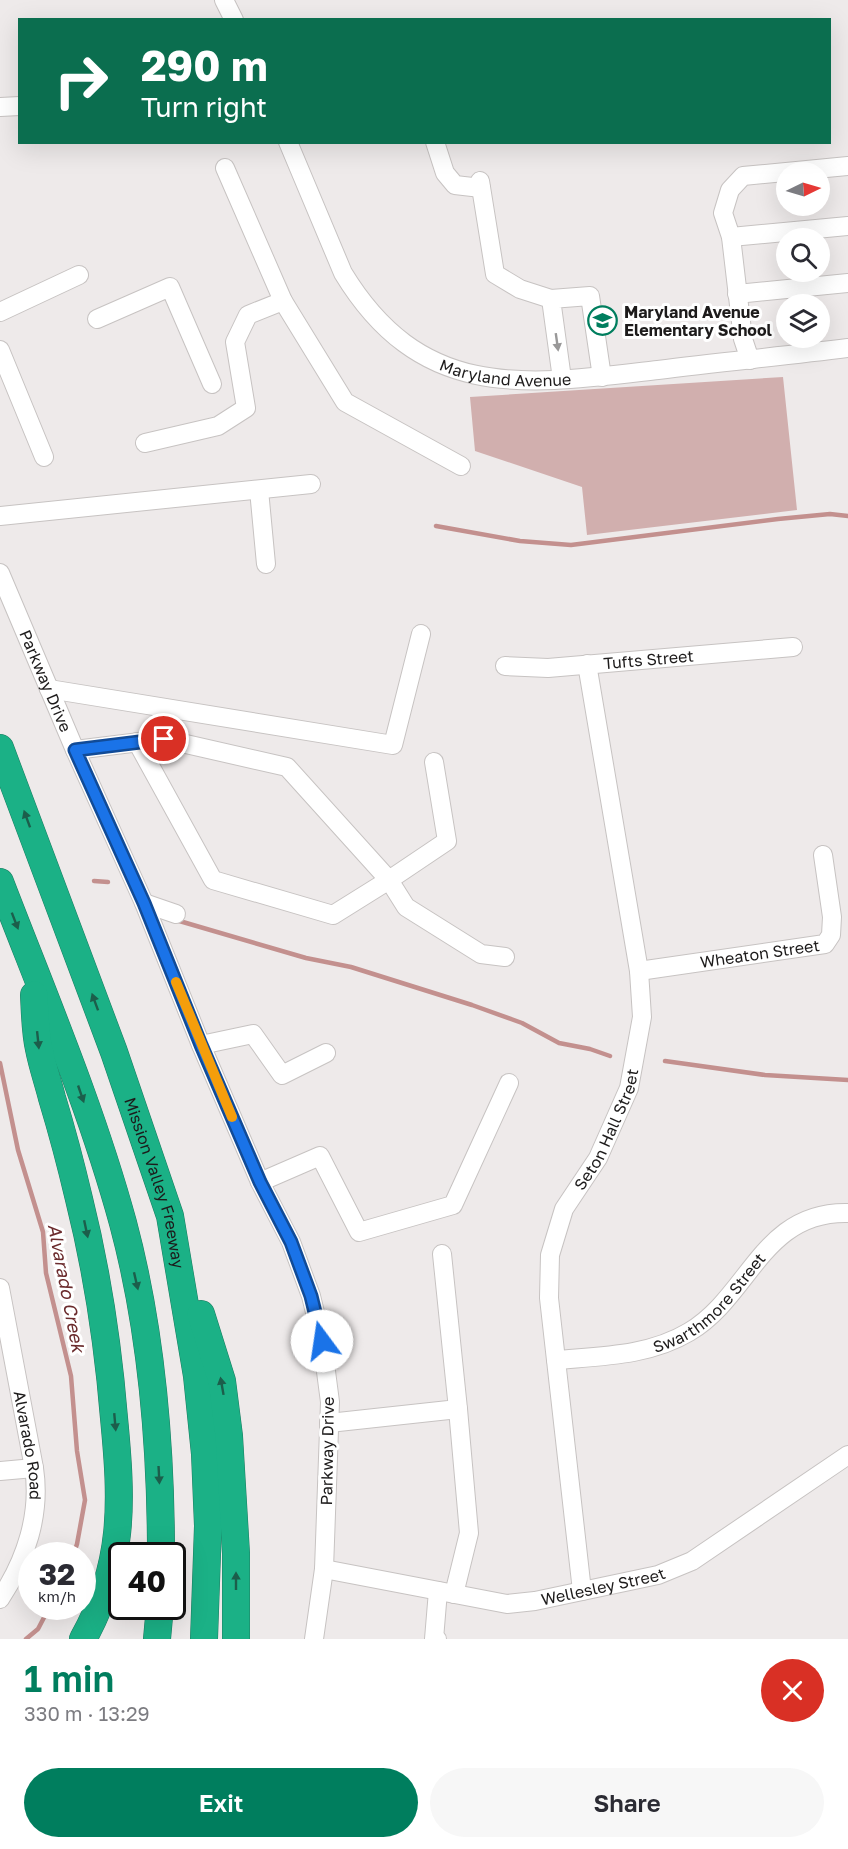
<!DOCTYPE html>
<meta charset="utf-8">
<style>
body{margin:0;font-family:"Golos Text",sans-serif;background:#f7f7f7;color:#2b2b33;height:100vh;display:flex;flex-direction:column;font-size:22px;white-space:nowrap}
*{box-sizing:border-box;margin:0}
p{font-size:20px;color:#7c7c81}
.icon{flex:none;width:33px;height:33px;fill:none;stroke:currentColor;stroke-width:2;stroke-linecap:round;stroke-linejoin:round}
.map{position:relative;height:1639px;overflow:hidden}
.sheet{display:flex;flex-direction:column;background:#fff;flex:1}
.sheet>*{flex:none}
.hud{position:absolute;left:18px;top:18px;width:813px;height:126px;border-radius:0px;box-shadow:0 6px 24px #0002;background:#0b6e4f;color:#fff;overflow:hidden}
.needle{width:39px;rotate:85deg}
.buttons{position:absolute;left:776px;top:162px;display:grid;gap:12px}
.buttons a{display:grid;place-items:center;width:54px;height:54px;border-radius:50%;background:#fff;box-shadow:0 6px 24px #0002;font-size:30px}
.speed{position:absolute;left:18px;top:1542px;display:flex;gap:12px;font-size:30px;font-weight:700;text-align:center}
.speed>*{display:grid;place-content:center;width:78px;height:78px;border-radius:50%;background:#fff;box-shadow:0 6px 24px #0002;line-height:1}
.speed small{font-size:15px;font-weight:400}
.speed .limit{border:3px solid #111;border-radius:9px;background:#fff;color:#111}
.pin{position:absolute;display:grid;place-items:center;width:51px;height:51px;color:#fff;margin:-26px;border:3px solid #fff;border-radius:50%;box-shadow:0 2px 6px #0007}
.me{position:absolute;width:66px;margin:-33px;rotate:346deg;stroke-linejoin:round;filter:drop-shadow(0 0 4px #0008)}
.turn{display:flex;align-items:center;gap:21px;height:126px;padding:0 24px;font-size:27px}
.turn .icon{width:78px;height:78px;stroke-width:2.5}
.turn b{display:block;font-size:42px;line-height:51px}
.round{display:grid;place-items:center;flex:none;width:63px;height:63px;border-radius:32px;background:#f7f7f7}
.head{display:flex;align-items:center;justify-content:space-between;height:102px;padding:0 24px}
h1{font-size:36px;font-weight:600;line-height:45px;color:#007e5e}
.primary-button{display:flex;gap:12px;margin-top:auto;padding:12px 24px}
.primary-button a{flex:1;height:69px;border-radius:36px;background:#007e5e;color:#fff;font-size:24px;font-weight:600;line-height:69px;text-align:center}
.primary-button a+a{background:#f7f7f7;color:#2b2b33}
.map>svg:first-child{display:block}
.green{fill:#d1afae}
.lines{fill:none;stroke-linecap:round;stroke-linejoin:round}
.stream{stroke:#c3908e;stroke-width:4.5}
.minor-casing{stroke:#c7c3c2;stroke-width:20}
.highway-casing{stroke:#1c7c61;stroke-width:28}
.minor{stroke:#fff;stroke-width:18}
.highway{stroke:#1bb186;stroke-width:27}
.oneway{fill:#999898}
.oneway2{fill:#1c5e4b}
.route-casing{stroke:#114b97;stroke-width:15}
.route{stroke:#1a73e8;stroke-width:10}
.slow{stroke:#f59e0b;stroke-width:10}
.labels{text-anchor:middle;stroke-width:6;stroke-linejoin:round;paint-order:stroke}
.poi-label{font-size:16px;font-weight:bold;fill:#1d1b1b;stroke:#fff;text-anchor:start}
.street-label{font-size:16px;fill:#1d1b1b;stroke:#fff}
.water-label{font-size:18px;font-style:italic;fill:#6b2b2d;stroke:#fff}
</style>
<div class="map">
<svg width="848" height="1639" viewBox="0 0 848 1639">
<rect width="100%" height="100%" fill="#eeeaea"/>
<polygon class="green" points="783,377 797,510 587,535 582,487 475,451 470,397"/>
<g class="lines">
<g class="stream">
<polyline points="436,526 520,541 571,545 778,519 830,514 848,516"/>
<polyline points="94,881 108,882"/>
<polyline points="176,920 306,958 351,967 472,1005 522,1023 559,1043 590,1049 610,1056"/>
<polyline points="665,1061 765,1075 848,1080"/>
<polyline points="0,1063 18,1150 43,1232 46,1273 71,1376 77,1451 85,1500 77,1544 73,1556"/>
<polyline points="26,1639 38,1629 50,1606"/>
</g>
<defs>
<g id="minor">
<polyline points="224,0 234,20"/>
<polyline points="0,107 20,106"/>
<path id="s1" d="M288 142 343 273C422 403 527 385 658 370 721 362 785 356 848 348"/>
<polyline points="435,142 445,173 455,185 481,188"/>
<polyline points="480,181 495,274 520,289 551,299"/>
<polyline points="731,237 848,226"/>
<polyline points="737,294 848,283"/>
<polyline points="283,301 345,402 461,466"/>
<polyline points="0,312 79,275"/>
<polyline points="97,319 170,287 212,384"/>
<polyline points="0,350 44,457"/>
<polyline points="750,360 743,339 731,237 723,213 730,190 743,176 848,166"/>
<polyline points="562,379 551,299 590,296 602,377"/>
<polyline points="145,443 218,426 246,408 235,342 248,315 283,301 225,168"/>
<polyline points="259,490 266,564"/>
<polyline points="0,516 311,484"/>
<path id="s2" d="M0 573 75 750 144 903 201 1045 260 1182 291 1242 311 1296 322 1341 330 1402 324 1569 314 1639"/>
<path id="s3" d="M505 666 548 668 793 647"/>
<polyline points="49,689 393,745 421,634"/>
<polyline points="137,742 213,880 333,915 389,880 406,907 481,954 505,957"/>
<polyline points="75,750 164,739 287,767 389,880 447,841 434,762"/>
<polyline points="144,903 176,914"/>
<path id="s4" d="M639 971 825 944 831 935 832 917 823 855"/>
<polyline points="201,1045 253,1034 282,1075 326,1053"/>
<polyline points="260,1182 320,1156 359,1232 453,1205 509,1083"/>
<path id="s5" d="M0 1288 34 1468C41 1514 26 1560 0 1599"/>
<path id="s6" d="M556 1360C601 1356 649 1356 689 1332 750 1296 762 1211 848 1213"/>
<polyline points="329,1423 458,1409 442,1254"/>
<polyline points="0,1471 34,1468"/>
<path id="s7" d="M324 1569 507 1604 535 1601 658 1575 692 1561 848 1455"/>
<path id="s8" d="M582 1591 549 1298 550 1255 564 1209 598 1158 629 1088 642 1017 639 971 587 664"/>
<polyline points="454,1594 469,1533 458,1409"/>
<polyline points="437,1639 434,1639 438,1591"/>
</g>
<g id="highway">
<path id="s9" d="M0 748 114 1052 170 1216 197 1376 205 1454 208 1526 204 1639"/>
<path d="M0 882C43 994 91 1106 123 1223 152 1331 161 1444 161 1556"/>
<path d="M34 995C35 1013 35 1032 39 1049 42 1065 48 1082 52 1098 62 1131 71 1165 79 1199 97 1271 108 1344 114 1418 122 1501 125 1564 83 1639"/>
<polyline points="201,1314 222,1381 229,1436 236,1553 236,1639"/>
<polyline points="157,1639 160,1606"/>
</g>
</defs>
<use href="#minor" class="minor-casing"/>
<use href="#highway" class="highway-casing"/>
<use href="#minor" class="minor"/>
<use href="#highway" class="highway"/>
</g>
<defs><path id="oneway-solid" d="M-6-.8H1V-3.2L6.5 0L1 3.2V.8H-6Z" transform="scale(1.5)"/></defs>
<use class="oneway" href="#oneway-solid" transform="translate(557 342) rotate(82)"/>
<g class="oneway2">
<use href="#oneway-solid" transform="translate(27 819) rotate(-110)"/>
<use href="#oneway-solid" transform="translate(15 921) rotate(69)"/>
<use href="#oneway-solid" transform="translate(95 1002) rotate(-110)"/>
<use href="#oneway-solid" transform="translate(38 1040) rotate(84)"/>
<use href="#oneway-solid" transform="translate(81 1094) rotate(71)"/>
<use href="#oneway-solid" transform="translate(86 1229) rotate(78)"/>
<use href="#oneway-solid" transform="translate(136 1281) rotate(77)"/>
<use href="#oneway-solid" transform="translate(222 1386) rotate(-100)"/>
<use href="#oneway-solid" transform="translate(115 1422) rotate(85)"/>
<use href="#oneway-solid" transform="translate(159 1475) rotate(87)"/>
<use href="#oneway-solid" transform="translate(236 1581) rotate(-90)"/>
</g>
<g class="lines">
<defs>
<polyline id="route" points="164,739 75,750 144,903 201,1045 260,1182 291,1242 311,1296 322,1341"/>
</defs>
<use href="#route" class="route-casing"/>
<use href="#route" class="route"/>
<polyline class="slow" points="176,982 232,1117"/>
</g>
<defs>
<symbol id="school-ring" viewBox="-11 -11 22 22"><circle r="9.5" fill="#fff" stroke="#007e5e" stroke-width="1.5"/><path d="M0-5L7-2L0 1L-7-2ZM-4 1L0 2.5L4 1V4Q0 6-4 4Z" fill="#007e5e"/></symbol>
</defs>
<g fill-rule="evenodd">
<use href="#school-ring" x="586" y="304" width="33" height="33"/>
</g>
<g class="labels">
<g class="poi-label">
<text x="624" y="318">Maryland Avenue<tspan x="624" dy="18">Elementary School</tspan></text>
</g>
<g class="street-label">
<text dy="6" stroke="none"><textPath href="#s1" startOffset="344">Maryland Avenue</textPath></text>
<text dy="6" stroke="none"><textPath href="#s3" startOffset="144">Tufts Street</textPath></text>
<text dy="6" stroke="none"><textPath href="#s2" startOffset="117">Parkway Drive</textPath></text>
<text dy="6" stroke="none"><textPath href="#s4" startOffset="122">Wheaton Street</textPath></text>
<text dy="6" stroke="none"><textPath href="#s8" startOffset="477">Seton Hall Street</textPath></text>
<text dy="6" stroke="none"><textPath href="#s9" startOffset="462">Mission Valley Freeway</textPath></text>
<text dy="6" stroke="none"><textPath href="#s6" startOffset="171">Swarthmore Street</textPath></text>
<text dy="6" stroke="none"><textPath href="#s5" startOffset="160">Alvarado Road</textPath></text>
<text transform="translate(327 1451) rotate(-89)" y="6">Parkway Drive</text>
<text dy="6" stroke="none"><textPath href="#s7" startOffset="284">Wellesley Street</textPath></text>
</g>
<g class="water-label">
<text transform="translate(66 1288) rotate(79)" y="6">Alvarado Creek</text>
</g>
</g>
</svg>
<div class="buttons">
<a><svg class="needle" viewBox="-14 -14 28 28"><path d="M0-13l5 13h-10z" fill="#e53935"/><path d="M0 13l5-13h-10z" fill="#7c7c81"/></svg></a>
<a><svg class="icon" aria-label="search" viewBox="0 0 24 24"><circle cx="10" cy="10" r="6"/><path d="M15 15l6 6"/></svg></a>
<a><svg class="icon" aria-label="layers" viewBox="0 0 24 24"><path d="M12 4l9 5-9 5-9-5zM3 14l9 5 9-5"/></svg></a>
</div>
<div class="speed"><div>32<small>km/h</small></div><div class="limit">40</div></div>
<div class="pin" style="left:164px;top:739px;background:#d93025"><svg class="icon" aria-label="arrive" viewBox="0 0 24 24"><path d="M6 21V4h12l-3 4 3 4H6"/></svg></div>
<svg class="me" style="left:322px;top:1341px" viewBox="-20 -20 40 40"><circle r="19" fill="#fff"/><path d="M0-13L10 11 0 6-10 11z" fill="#1a73e8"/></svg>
<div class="hud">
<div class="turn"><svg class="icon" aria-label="right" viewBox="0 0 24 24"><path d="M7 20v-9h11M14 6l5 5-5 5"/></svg><div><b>290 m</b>Turn right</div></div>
</div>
</div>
<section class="sheet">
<div class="head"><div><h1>1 min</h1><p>330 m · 13:29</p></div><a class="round" style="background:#d93025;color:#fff"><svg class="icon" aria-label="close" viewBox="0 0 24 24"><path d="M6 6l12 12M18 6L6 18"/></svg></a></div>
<div class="primary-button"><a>Exit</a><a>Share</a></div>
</section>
